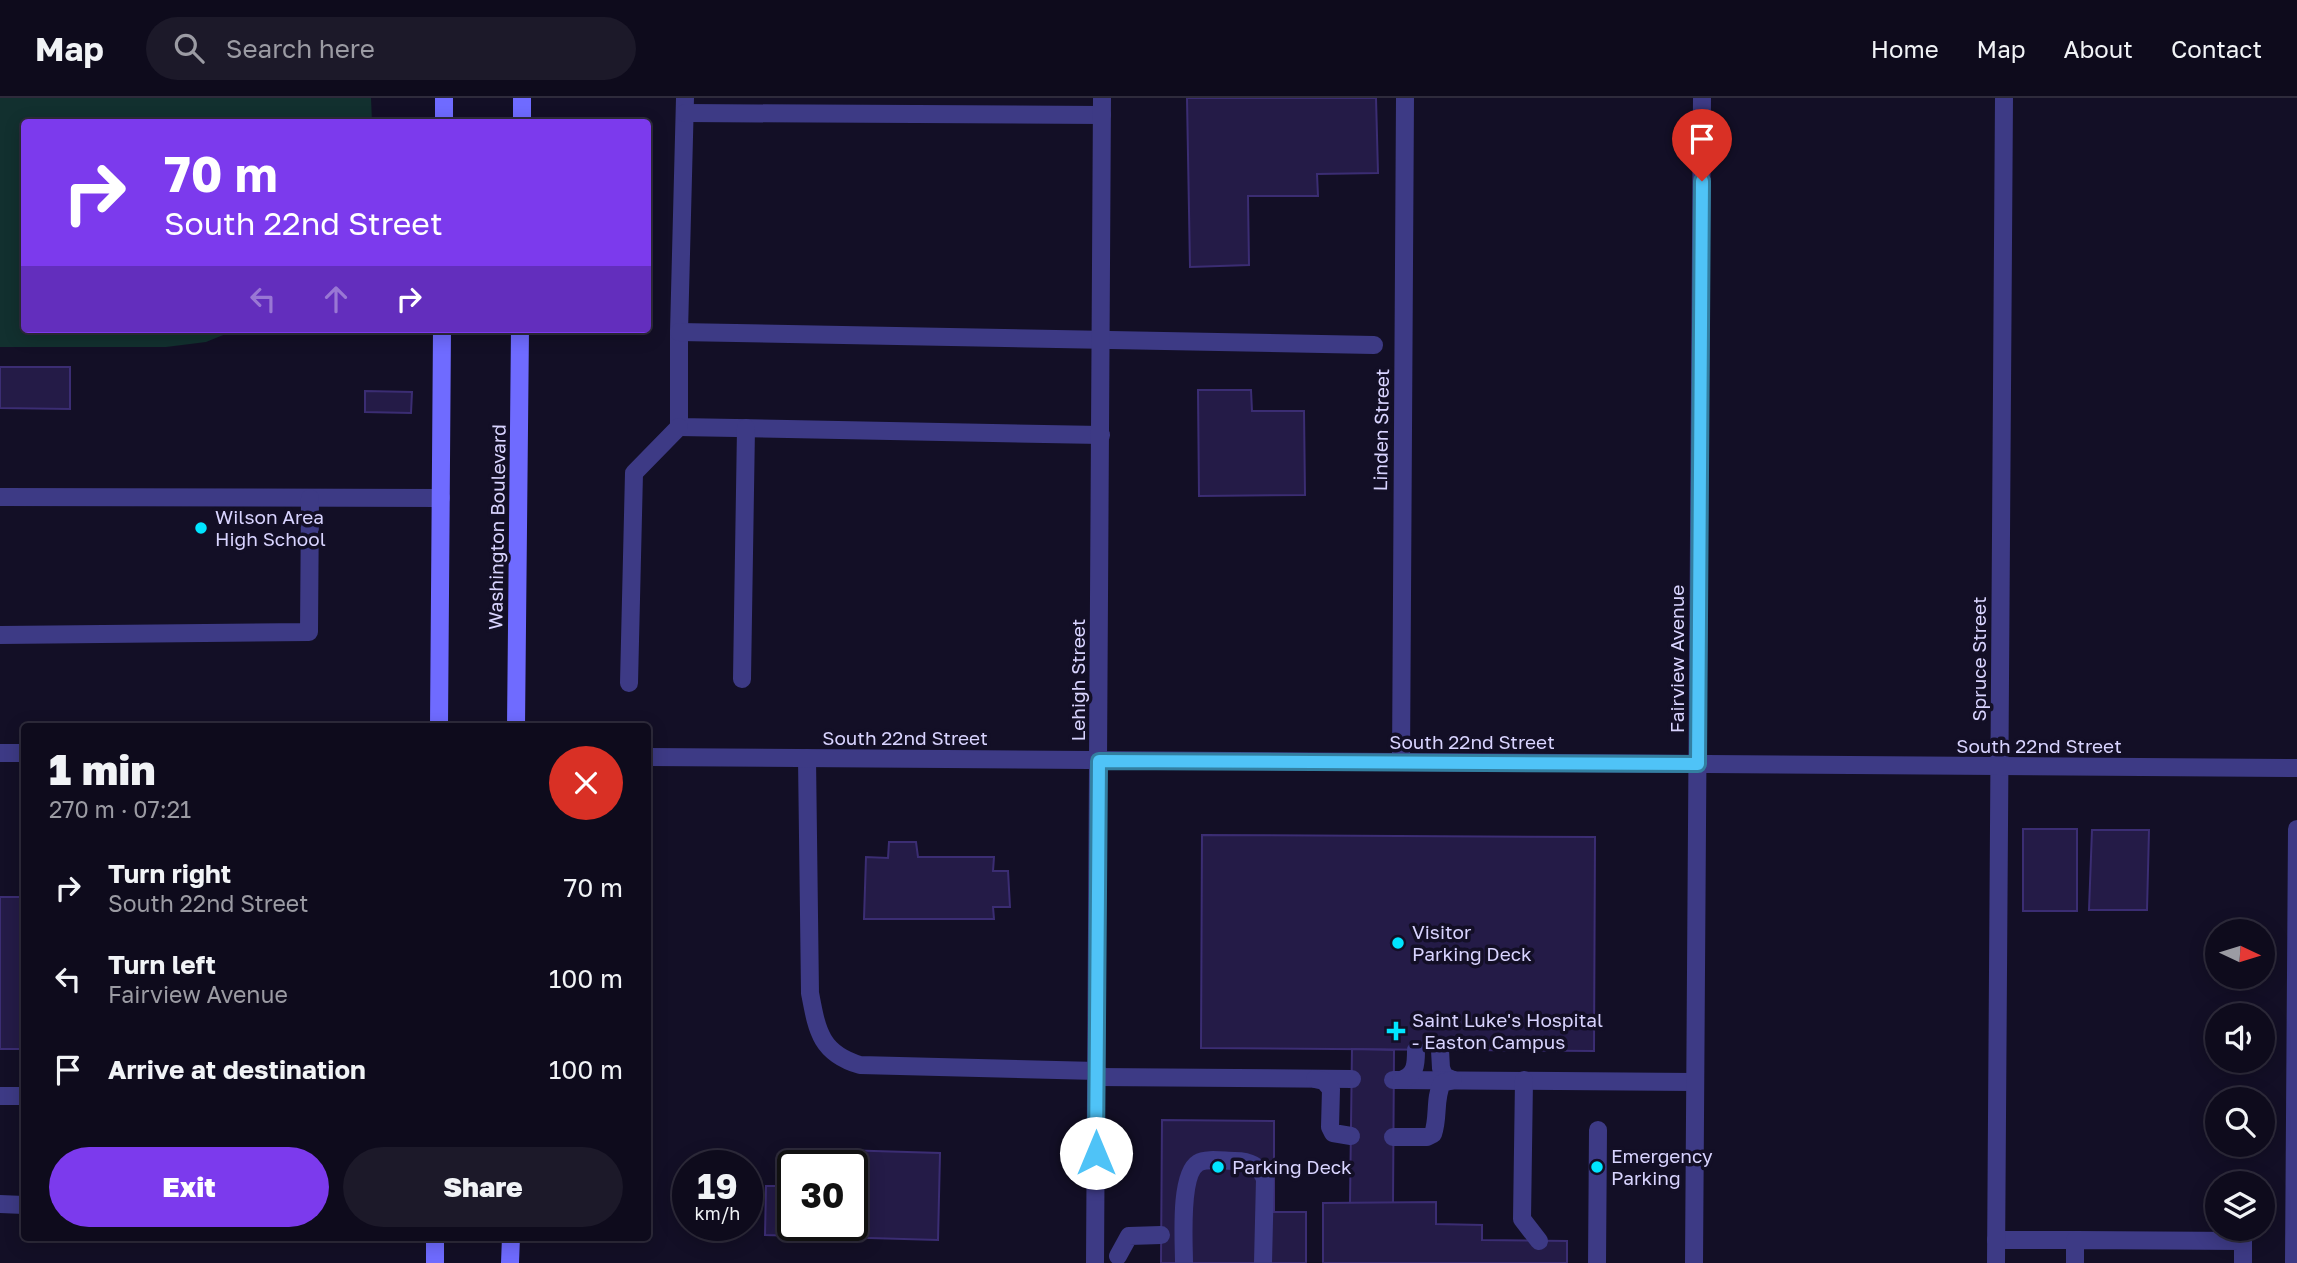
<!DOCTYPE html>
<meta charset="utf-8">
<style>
body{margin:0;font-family:"Golos Text",sans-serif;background:#1c1929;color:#f1f3f6;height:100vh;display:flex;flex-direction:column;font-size:26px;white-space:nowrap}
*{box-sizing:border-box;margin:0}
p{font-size:23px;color:#9b9ba3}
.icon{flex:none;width:38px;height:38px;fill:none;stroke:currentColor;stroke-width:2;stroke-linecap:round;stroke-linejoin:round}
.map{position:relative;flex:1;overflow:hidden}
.details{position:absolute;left:21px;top:625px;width:630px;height:518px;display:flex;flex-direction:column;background:#0e0b1c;border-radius:7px;box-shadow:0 4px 18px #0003,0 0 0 2px #2e2b3b}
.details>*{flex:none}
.banner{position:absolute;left:21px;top:21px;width:630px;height:214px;border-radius:7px;box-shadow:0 4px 18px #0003,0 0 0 2px #2e2b3b;background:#7c3aed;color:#fff;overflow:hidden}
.needle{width:46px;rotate:94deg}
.tools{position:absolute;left:2205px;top:821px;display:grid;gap:14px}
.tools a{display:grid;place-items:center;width:70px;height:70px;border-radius:50%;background:#0e0b1c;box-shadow:0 4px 18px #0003,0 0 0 2px #2e2b3b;font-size:35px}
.speed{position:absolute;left:672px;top:1052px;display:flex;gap:14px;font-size:35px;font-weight:700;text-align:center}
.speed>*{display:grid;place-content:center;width:91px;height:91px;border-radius:50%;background:#0e0b1c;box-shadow:0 4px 18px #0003,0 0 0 2px #2e2b3b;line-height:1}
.speed small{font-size:18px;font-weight:400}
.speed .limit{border:4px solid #111;border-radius:10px;background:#fff;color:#111}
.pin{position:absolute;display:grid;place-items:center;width:60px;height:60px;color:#fff;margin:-72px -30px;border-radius:50% 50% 50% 0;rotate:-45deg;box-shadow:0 0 7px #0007}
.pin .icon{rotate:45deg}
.me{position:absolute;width:77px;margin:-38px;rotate:0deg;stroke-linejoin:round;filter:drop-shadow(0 0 5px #0008)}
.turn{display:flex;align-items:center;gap:24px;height:147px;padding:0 28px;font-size:32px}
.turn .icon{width:91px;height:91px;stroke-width:2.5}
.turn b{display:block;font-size:49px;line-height:60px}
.lanes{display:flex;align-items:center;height:66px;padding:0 28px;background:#0003;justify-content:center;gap:35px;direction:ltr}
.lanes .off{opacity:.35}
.round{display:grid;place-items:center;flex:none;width:74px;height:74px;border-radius:37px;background:#1c1929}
.summary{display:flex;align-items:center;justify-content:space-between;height:119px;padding:0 28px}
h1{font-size:42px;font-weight:800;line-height:52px}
.button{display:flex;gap:14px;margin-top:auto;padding:14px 28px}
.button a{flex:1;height:80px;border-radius:42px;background:#7c3aed;color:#fff;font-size:28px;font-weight:800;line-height:80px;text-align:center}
.button a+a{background:#1c1929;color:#f1f3f6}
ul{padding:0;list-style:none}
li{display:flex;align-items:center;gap:21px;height:91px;padding:0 28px}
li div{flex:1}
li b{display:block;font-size:26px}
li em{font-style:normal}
header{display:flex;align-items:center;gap:42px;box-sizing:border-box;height:98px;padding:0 35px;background:#0e0b1c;border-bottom:2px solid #2e2b3b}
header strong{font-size:33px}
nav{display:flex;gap:38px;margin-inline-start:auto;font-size:24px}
.search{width:490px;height:63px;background:#1c1929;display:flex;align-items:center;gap:18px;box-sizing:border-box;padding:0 24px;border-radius:38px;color:#9b9ba3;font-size:26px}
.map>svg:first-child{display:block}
.green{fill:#12302f}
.building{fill:#241b47;stroke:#3b2d73;stroke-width:2}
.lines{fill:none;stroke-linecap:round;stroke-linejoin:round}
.lane{stroke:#3d3a85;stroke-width:18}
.street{stroke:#3d3a85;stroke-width:18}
.secondary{stroke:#6f6bff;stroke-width:18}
.route-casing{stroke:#337fa1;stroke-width:18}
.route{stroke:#4fc3f7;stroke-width:12}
.poi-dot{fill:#00e5ff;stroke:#130f26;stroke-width:2.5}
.labels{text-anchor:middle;stroke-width:7;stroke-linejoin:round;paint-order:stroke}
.street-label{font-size:19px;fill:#d9d4ff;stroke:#130f26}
.poi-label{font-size:19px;fill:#d9d4ff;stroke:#130f26;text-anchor:start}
</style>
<header>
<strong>Map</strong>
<div class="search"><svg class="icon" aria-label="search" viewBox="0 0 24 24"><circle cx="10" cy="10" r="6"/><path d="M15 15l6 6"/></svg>Search here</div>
<nav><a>Home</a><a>Map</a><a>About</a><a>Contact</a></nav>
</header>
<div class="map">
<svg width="2297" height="1165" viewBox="0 0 2297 1165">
<rect width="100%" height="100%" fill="#130f26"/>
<polygon class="green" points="0,0 371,0 372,24 24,24 24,231 238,231 206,244 166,249 0,249"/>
<g class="building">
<polygon points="1187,0 1376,0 1378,75 1317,76 1318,98 1248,98 1249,167 1190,169"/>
<polygon points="0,269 70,269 70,311 0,310"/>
<polygon points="1198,292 1251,292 1252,313 1304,313 1305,397 1199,398"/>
<polygon points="365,293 412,294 411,315 365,314"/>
<rect x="2023" y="731" width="54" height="82"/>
<polygon points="2092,732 2149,732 2147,812 2089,812"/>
<polygon points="1202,737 1595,739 1594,953 1201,950"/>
<polygon points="889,744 916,744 918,759 994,759 993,773 1008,773 1010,809 993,809 994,821 864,821 866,759 888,760"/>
<rect x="0" y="799" width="24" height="152"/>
<polygon points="1352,951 1394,952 1393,1105 1350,1105"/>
<polygon points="1162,1022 1274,1023 1274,1114 1306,1114 1306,1165 1161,1165"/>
<polygon points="807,1051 940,1055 938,1142 765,1137 766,1088 793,1088 793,1127 852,1127 852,1068 807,1068"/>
<polygon points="1436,1104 1436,1126 1482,1127 1482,1142 1567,1143 1567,1165 1323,1165 1323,1105"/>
</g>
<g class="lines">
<g class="lane">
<polyline points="685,0 679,234 679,329 1101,337"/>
<polyline points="685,15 1102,17"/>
<polyline points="679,234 1374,247"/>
<polyline points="0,399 441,400"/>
<polyline points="0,537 309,534 310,400"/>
<polyline points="742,581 746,330"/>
<polyline points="629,585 634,375 679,329"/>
<path d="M807 660 810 895C817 932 820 955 860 967L1097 973"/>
<polyline points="1401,664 1405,0"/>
<polyline points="1440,952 1441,970 1444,978 1453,982"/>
<polyline points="1097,979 1352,981"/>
<polyline points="1315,981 1324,983 1331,991 1330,1029 1333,1035 1351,1038"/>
<polyline points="1393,982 1695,984"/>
<path d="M1401 982C1416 977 1416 966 1416 952"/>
<polyline points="1524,982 1522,1121 1539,1143"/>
<polyline points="0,998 24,998"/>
<path d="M1393 1039H1427L1433 1036C1439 1019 1434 1001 1442 985L1453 982"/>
<polyline points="0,1106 24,1107"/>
<polyline points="1996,1142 2075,1142"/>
<polyline points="1118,1158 1129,1138 1161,1137"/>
<path d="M1184 1165C1184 1144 1179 1077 1198 1065 1206 1060 1224 1063 1235 1063 1249 1063 1260 1068 1265 1081L1263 1165"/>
<polyline points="1597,1165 1598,1032"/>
<polyline points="1996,1165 2004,0"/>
<polyline points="2075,1165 2075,1142 2243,1143 2243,1165"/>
</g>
<g class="street">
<polyline points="0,655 24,655"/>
<polyline points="648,659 2297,670"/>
<polyline points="1095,1165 1102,0"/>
<polyline points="1694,1165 1702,0"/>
<polyline points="2294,1165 2297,731"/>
</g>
<g class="secondary">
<polyline points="444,24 444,0"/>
<polyline points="522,24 522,0"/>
<polyline points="439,628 442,231"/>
<polyline points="516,628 520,231"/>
<polyline points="435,1165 435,1139"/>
<polyline points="510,1165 511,1139"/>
</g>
</g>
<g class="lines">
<defs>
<polyline id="route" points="1096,1055 1099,663 1698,666 1702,83"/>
</defs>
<use href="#route" class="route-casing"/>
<use href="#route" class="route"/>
</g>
<g class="poi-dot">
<circle cx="201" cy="430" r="7"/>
<circle cx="1398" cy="845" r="7"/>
<path d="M1392.5 922.5h7v7h7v7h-7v7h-7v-7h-7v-7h7z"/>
<circle cx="1218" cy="1069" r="7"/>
<circle cx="1597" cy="1069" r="7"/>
</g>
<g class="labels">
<g class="street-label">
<text transform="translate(1381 332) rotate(-89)" y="7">Linden Street</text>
<text transform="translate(497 429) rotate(-89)" y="7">Washington Boulevard</text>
<text transform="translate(1677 561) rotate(-90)" y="7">Fairview Avenue</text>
<text transform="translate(1979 561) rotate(-90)" y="7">Spruce Street</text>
<text transform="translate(1078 582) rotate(-90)" y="7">Lehigh Street</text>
<text x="905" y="647">South 22nd Street</text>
<text x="1472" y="651">South 22nd Street</text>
<text x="2039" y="655">South 22nd Street</text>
</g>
<g class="poi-label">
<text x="215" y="426">Wilson Area<tspan x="215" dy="22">High School</tspan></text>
<text x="1412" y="841">Visitor<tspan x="1412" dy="22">Parking Deck</tspan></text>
<text x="1412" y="929">Saint Luke's Hospital<tspan x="1412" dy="22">- Easton Campus</tspan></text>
<text x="1611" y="1065">Emergency<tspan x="1611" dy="22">Parking</tspan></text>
<text x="1232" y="1076">Parking Deck</text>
</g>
</g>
</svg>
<div class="tools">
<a><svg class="needle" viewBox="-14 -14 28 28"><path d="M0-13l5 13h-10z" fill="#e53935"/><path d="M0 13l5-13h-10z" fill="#9b9ba3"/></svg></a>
<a><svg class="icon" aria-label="sound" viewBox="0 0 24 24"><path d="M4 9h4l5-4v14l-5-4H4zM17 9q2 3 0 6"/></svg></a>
<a><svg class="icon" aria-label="search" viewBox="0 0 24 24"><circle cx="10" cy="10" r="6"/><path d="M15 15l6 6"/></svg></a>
<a><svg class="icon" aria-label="layers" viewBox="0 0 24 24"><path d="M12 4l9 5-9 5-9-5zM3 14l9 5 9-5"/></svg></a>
</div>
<div class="speed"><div>19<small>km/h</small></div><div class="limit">30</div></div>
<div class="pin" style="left:1702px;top:83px;background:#d93025"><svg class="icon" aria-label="arrive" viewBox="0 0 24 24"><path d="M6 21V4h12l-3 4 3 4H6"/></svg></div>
<svg class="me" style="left:1096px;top:1055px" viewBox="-20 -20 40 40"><circle r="19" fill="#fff"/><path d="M0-13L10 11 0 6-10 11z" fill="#4fc3f7"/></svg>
<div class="banner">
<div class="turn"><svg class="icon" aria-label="right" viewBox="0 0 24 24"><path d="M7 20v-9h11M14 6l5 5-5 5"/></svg><div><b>70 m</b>South 22nd Street</div></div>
<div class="lanes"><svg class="icon off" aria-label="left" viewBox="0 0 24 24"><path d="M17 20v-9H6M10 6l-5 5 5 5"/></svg><svg class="icon off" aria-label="ahead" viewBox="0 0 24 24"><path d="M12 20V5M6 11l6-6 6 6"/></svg><svg class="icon" aria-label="right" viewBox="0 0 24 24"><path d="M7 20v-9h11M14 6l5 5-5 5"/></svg></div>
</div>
<section class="details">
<div class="summary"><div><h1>1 min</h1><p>270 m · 07:21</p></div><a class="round" style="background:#d93025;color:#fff"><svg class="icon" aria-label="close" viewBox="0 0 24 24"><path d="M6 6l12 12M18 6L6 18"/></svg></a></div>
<ul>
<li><svg class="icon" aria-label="right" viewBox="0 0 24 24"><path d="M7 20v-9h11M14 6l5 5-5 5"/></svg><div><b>Turn right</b><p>South 22nd Street</p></div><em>70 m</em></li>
<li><svg class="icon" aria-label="left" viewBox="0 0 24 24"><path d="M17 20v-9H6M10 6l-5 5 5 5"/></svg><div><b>Turn left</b><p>Fairview Avenue</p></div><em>100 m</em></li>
<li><svg class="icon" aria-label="arrive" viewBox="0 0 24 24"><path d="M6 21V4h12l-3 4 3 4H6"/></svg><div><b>Arrive at destination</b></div><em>100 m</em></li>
</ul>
<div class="button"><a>Exit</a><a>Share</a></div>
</section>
</div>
